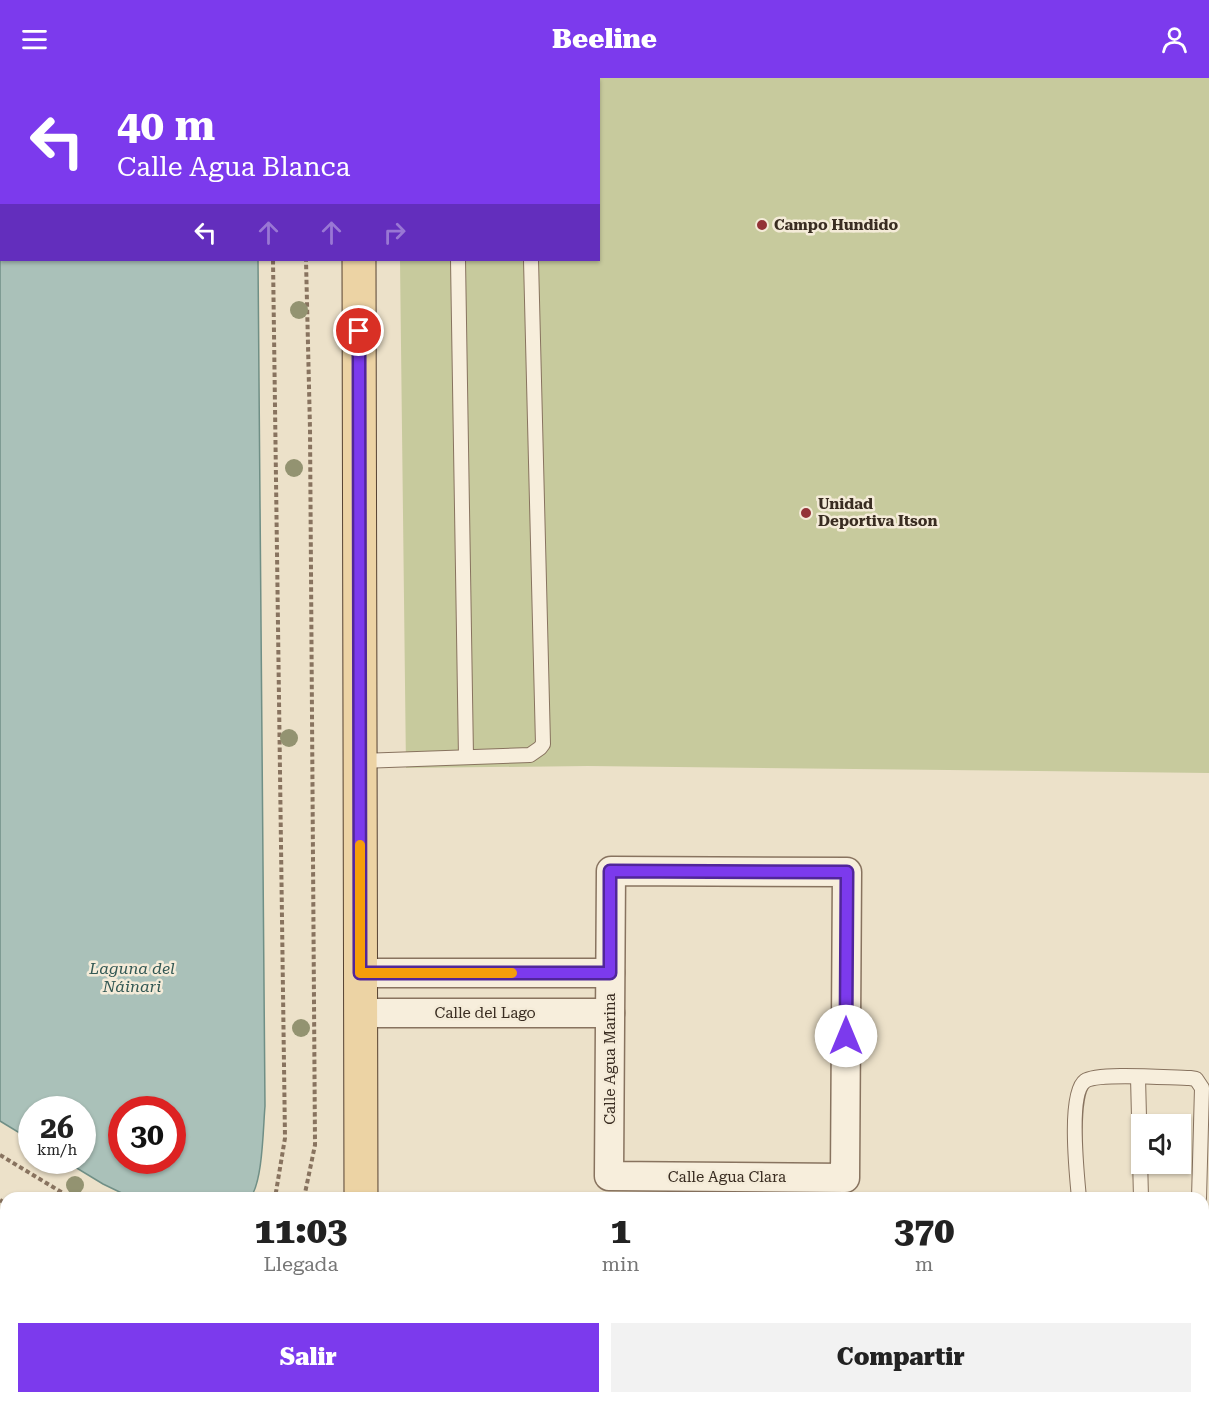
<!DOCTYPE html>
<html lang="es">
<meta charset="utf-8">
<style>
body{margin:0;font-family:"Roboto Serif",serif;background:#f2f2f2;color:#222;height:100vh;display:flex;flex-direction:column;font-size:22px;white-space:nowrap}
*{box-sizing:border-box;margin:0}
p{font-size:20px;color:#767676}
.icon{flex:none;width:33px;height:33px;fill:none;stroke:currentColor;stroke-width:2;stroke-linecap:round;stroke-linejoin:round}
.map{position:relative;flex:1;overflow:hidden}
.details{position:absolute;left:0px;top:1114px;width:1209px;height:212px;display:flex;flex-direction:column;background:#fff;border-radius:18px 18px 0 0;box-shadow:0 2px 4px #0004}
.details>*{flex:none}
.banner{position:absolute;left:0px;top:0px;width:600px;height:183px;box-shadow:0 2px 4px #0004;background:#7c3aed;color:#fff;overflow:hidden}
.tools{position:absolute;left:1131px;top:1036px;display:grid;gap:12px}
.tools a{display:grid;place-items:center;width:60px;height:60px;border-radius:0px;background:#fff;box-shadow:0 2px 4px #0004;font-size:30px}
.speed{position:absolute;left:18px;top:1018px;display:flex;gap:12px;font-size:30px;font-weight:700;text-align:center}
.speed>*{display:grid;place-content:center;width:78px;height:78px;border-radius:50%;background:#fff;box-shadow:0 2px 4px #0004;line-height:1}
.speed small{font-size:15px;font-weight:400}
.speed .limit{border:9px solid #d22;background:#fff;color:#111}
.pin{position:absolute;display:grid;place-items:center;width:51px;height:51px;color:#fff;margin:-26px;border:3px solid #fff;border-radius:50%;box-shadow:0 2px 6px #0007}
.me{position:absolute;width:66px;margin:-33px;rotate:0deg;stroke-linejoin:round;filter:drop-shadow(0 0 4px #0008)}
.turn{display:flex;align-items:center;gap:21px;height:126px;padding:0 18px;font-size:27px}
.turn .icon{width:78px;height:78px;stroke-width:2.5}
.turn b{display:block;font-size:42px;line-height:51px}
.lanes{display:flex;align-items:center;height:57px;padding:0 18px;background:#0003;justify-content:center;gap:30px;direction:ltr}
.lanes .off{opacity:.35}
.eta{display:flex;justify-content:space-evenly;align-items:center;height:102px;text-align:center}
.eta b{font-size:36px;font-weight:800;line-height:42px}
.action{display:flex;gap:12px;margin-top:auto;padding:12px 18px}
.action a{flex:1;height:69px;border-radius:0px;background:#7c3aed;color:#fff;font-size:24px;font-weight:800;line-height:69px;text-align:center}
.action a+a{background:#f2f2f2;color:#222}
header{display:flex;justify-content:space-between;align-items:center;height:78px;padding:0 18px;background:#7c3aed;color:#fff;font-size:27px;font-weight:800}
.map>svg:first-child{display:block}
.green{fill:#c7ca9d}
.water{fill:#aac1b9;stroke:#708f86;stroke-width:1.5;fill-rule:evenodd}
.lines{fill:none;stroke-linecap:round;stroke-linejoin:round}
.lane-casing{stroke:#88735f;stroke-width:16}
.street-casing{stroke:#88735f;stroke-width:31}
.secondary-casing{stroke:#6a5442;stroke-width:35}
.primary-casing{stroke:#564232;stroke-width:35}
.path{stroke:#88735f;stroke-width:4;stroke-dasharray:4.5 3;stroke-linecap:butt}
.lane{stroke:#f7eedc;stroke-width:14}
.street{stroke:#f7eedc;stroke-width:28}
.secondary{stroke:#f7eedc;stroke-width:33}
.primary{stroke:#ecd3a4;stroke-width:33}
.tree{fill:#939371}
.route-casing{stroke:#51269a;stroke-width:15}
.route{stroke:#7c3aed;stroke-width:10}
.slow{stroke:#f59e0b;stroke-width:10}
.poi-dot{fill:#933237;stroke:#f4ebd8;stroke-width:2}
.labels{text-anchor:middle;stroke-width:5;stroke-linejoin:round;paint-order:stroke}
.poi-label{font-size:15px;font-weight:bold;fill:#392c21;stroke:#f4ebd8;text-anchor:start}
.street-label{font-size:15px;fill:#392c21;stroke:#f4ebd8}
.water-label{font-size:16px;font-style:italic;fill:#325854;stroke:#f4ebd8}
</style>
<header><svg class="icon" aria-label="menu" viewBox="0 0 24 24"><path d="M4 6h16M4 12h16M4 18h16"/></svg>Beeline<svg class="icon" aria-label="person" viewBox="0 0 24 24"><circle cx="12" cy="8" r="4"/><path d="M4 21q1-7 8-7t8 7"/></svg></header>
<div class="map">
<svg width="1209" height="1325" viewBox="0 0 1209 1325">
<rect width="100%" height="100%" fill="#ece1c9"/>
<polygon class="green" points="582,0 1209,0 1209,695 588,688 406,690 400,182 598,182 598,2"/>
<path class="water" d="M0 0H256L2 2V182H258L265 1028C263 1050 263 1104 250 1120H132L103 1106 65 1083H82V1032H32L31 1062 0 1043ZM122 1032H172V1083H122Z"/>
<g class="lines">
<defs>
<g id="lane">
<polyline points="458,182 466,679"/>
<polyline points="360,683 530,677 540,670 543,666 531,182"/>
<polyline points="1138,999 1141,1120"/>
<path d="M1079 1120C1077 1099 1068 1015 1085 1003 1098 994 1171 1000 1190 1000L1196 1001 1202 1010 1199 1120"/>
<polyline points="517,1325 517,1320"/>
<polyline points="616,1325 617,1320"/>
<polyline points="758,1325 759,1320"/>
<polyline points="830,1325 833,1320"/>
</g>
<g id="street">
<polygon points="611,793 847,794 845,1100 609,1098"/>
<polyline points="360,895 610,895"/>
<polyline points="360,935 610,935"/>
<polyline points="1203,1232 1209,1232"/>
<polyline points="0,1321 91,1325"/>
</g>
<polyline id="secondary" points="0,1156 6,1160"/>
<g id="primary">
<polyline points="358,0 358,2"/>
<polyline points="359,182 361,1120"/>
<polyline points="0,1268 6,1268"/>
<polyline points="291,1320 307,1325"/>
<polyline points="366,1320 369,1325"/>
</g>
</defs>
<use href="#lane" class="lane-casing"/>
<use href="#street" class="street-casing"/>
<use href="#secondary" class="secondary-casing"/>
<use href="#primary" class="primary-casing"/>
<g class="path">
<polyline points="271,0 271,2"/>
<polyline points="301,0 301,2"/>
<polyline points="273,182 285,1060 275,1120"/>
<polyline points="0,1077 71,1120"/>
<polyline points="304,1120 315,1067 310,351 306,182"/>
<polyline points="0,1122 6,1126"/>
</g>
<use href="#lane" class="lane"/>
<use href="#street" class="street"/>
<use href="#secondary" class="secondary"/>
<use href="#primary" class="primary"/>
</g>
<g class="tree">
<circle cx="299" cy="232" r="9"/>
<circle cx="294" cy="390" r="9"/>
<circle cx="289" cy="660" r="9"/>
<circle cx="301" cy="950" r="9"/>
<circle cx="75" cy="1107" r="9"/>
</g>
<g class="lines">
<defs>
<polyline id="route" points="359,253 360,895 610,895 610,793 847,794 846,958"/>
</defs>
<use href="#route" class="route-casing"/>
<use href="#route" class="route"/>
<polyline class="slow" points="360,767 360,895 512,895"/>
</g>
<g class="poi-dot">
<circle cx="762" cy="147" r="6"/>
<circle cx="806" cy="435" r="6"/>
</g>
<g class="labels">
<g class="poi-label">
<text x="774" y="152">Campo Hundido</text>
<text x="818" y="431">Unidad<tspan x="818" dy="17">Deportiva Itson</tspan></text>
</g>
<g class="street-label">
<text x="485" y="940">Calle del Lago</text>
<text transform="translate(610 981) rotate(-90)" y="5">Calle Agua Marina</text>
<text x="727" y="1104">Calle Agua Clara</text>
</g>
<g class="water-label">
<text x="132" y="896">Laguna del<tspan x="132" dy="18">Náinari</tspan></text>
</g>
</g>
</svg>
<div class="tools">
<a><svg class="icon" aria-label="sound" viewBox="0 0 24 24"><path d="M4 9h4l5-4v14l-5-4H4zM17 9q2 3 0 6"/></svg></a>
</div>
<div class="speed"><div>26<small>km/h</small></div><div class="limit">30</div></div>
<div class="pin" style="left:359px;top:253px;background:#d93025"><svg class="icon" aria-label="arrive" viewBox="0 0 24 24"><path d="M6 21V4h12l-3 4 3 4H6"/></svg></div>
<svg class="me" style="left:846px;top:958px" viewBox="-20 -20 40 40"><circle r="19" fill="#fff"/><path d="M0-13L10 11 0 6-10 11z" fill="#7c3aed"/></svg>
<div class="banner">
<div class="turn"><svg class="icon" aria-label="left" viewBox="0 0 24 24"><path d="M17 20v-9H6M10 6l-5 5 5 5"/></svg><div><b>40 m</b>Calle Agua Blanca</div></div>
<div class="lanes"><svg class="icon" aria-label="left" viewBox="0 0 24 24"><path d="M17 20v-9H6M10 6l-5 5 5 5"/></svg><svg class="icon off" aria-label="ahead" viewBox="0 0 24 24"><path d="M12 20V5M6 11l6-6 6 6"/></svg><svg class="icon off" aria-label="ahead" viewBox="0 0 24 24"><path d="M12 20V5M6 11l6-6 6 6"/></svg><svg class="icon off" aria-label="right" viewBox="0 0 24 24"><path d="M7 20v-9h11M14 6l5 5-5 5"/></svg></div>
</div>
<section class="details">
<div class="eta">
<div><b>11:03</b><p>Llegada</p></div>
<div><b>1</b><p>min</p></div>
<div><b>370</b><p>m</p></div>
</div>
<div class="action"><a>Salir</a><a>Compartir</a></div>
</section>
</div>
